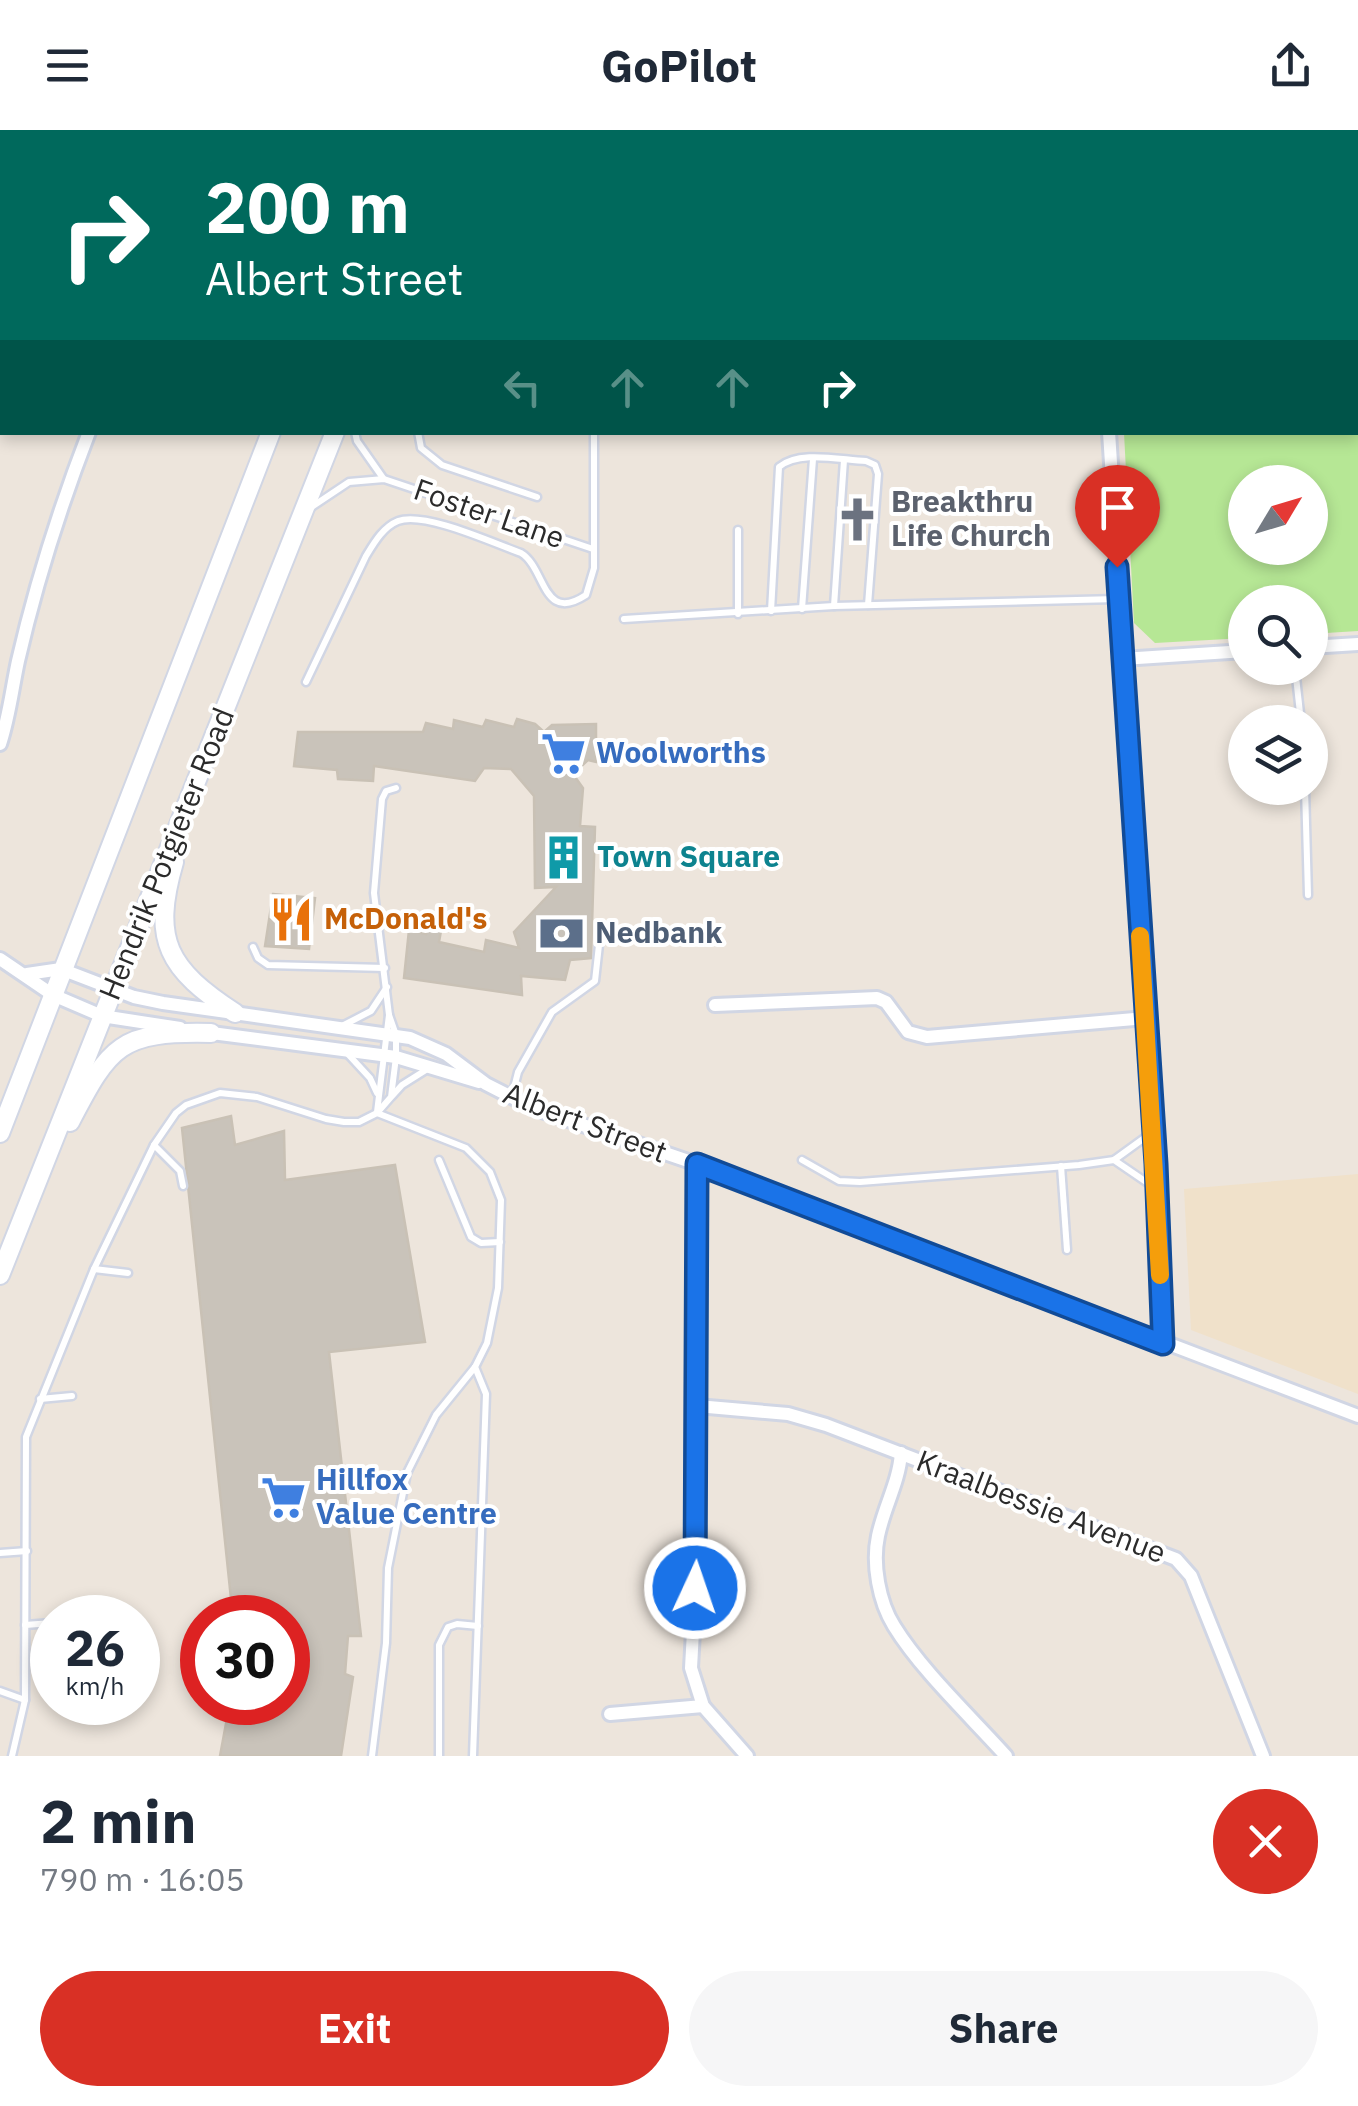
<!DOCTYPE html>
<meta charset="utf-8">
<style>
body{margin:0;font-family:"IBM Plex Sans",sans-serif;background:#f6f6f7;color:#1f2937;height:100vh;display:flex;flex-direction:column;font-size:38px;white-space:nowrap}
*{box-sizing:border-box;margin:0}
p{font-size:32px;color:#747a83}
.icon{flex:none;width:55px;height:55px;fill:none;stroke:currentColor;stroke-width:2;stroke-linecap:round;stroke-linejoin:round}
.map{position:relative;height:1626px;overflow:hidden}
.details{display:flex;flex-direction:column;background:#fff;flex:1}
.details>*{flex:none}
.hud{position:absolute;left:0px;top:0px;width:1360px;height:305px;box-shadow:0 5px 15px #0003;background:#00695c;color:#fff;overflow:hidden}
.needle{width:65px;rotate:52deg}
.buttons{position:absolute;left:1228px;top:335px;display:grid;gap:20px}
.buttons a{display:grid;place-items:center;width:100px;height:100px;border-radius:50%;background:#fff;box-shadow:0 5px 15px #0003;font-size:50px}
.speed{position:absolute;left:30px;top:1465px;display:flex;gap:20px;font-size:50px;font-weight:700;text-align:center}
.speed>*{display:grid;place-content:center;width:130px;height:130px;border-radius:50%;background:#fff;box-shadow:0 5px 15px #0003;line-height:1}
.speed small{font-size:25px;font-weight:400}
.speed .limit{border:15px solid #d22;background:#fff;color:#111}
.pin{position:absolute;display:grid;place-items:center;width:85px;height:85px;color:#fff;margin:-102px -42px;border-radius:50% 50% 50% 0;rotate:-45deg;box-shadow:0 0 10px #0007}
.pin .icon{rotate:45deg}
.me{position:absolute;width:110px;margin:-55px;rotate:3deg;stroke-linejoin:round;filter:drop-shadow(0 0 8px #0008)}
.turn{display:flex;align-items:center;gap:35px;height:210px;padding:0 40px;font-size:45px}
.turn .icon{width:130px;height:130px;stroke-width:2.5}
.turn b{display:block;font-size:70px;line-height:85px}
.lanes{display:flex;align-items:center;height:95px;padding:0 40px;background:#0003;justify-content:center;gap:50px;direction:ltr}
.lanes .off{opacity:.35}
.round{display:grid;place-items:center;flex:none;width:105px;height:105px;border-radius:52px;background:#f6f6f7}
.summary{display:flex;align-items:center;justify-content:space-between;height:170px;padding:0 40px}
h1{font-size:60px;font-weight:700;line-height:75px}
.action{display:flex;gap:20px;margin-top:auto;padding:20px 40px}
.action a{flex:1;height:115px;border-radius:60px;background:#d93025;color:#fff;font-size:40px;font-weight:700;line-height:115px;text-align:center}
.action a+a{background:#f6f6f7;color:#1f2937}
header{display:flex;justify-content:space-between;align-items:center;height:130px;padding:0 40px;background:#fff;font-size:45px;font-weight:700}
.map>svg:first-child{display:block}
.education{fill:#f0e1ca}
.green{fill:#b6e795;fill-rule:evenodd}
.building{fill:#c9c3ba;stroke:#c9c1b5;stroke-width:2.5}
.lines{fill:none;stroke-linecap:round;stroke-linejoin:round}
.lane-casing{stroke:#d1d6e4;stroke-width:11}
.street-casing{stroke:#d1d6e4;stroke-width:18}
.secondary-casing{stroke:#d1d6e4;stroke-width:22}
.lane{stroke:#fff;stroke-width:6}
.street{stroke:#fff;stroke-width:12}
.secondary{stroke:#fff;stroke-width:18}
.route-casing{stroke:#114b97;stroke-width:25}
.route{stroke:#1a73e8;stroke-width:18}
.slow{stroke:#f59e0b;stroke-width:18}
.labels{text-anchor:middle;stroke-width:8;stroke-linejoin:round;paint-order:stroke}
.worship-label{font-size:30px;font-weight:bold;fill:#5b616d;stroke:#fff;text-anchor:start}
.street-label{font-size:30px;fill:#2b2b2b;stroke:#fff}
.shop-label{font-size:30px;font-weight:bold;fill:#366cbe;stroke:#fff;text-anchor:start}
.culture-label{font-size:30px;font-weight:bold;fill:#0d838f;stroke:#fff;text-anchor:start}
.food-label{font-size:30px;font-weight:bold;fill:#c56008;stroke:#fff;text-anchor:start}
.service-label{font-size:30px;font-weight:bold;fill:#4e5e75;stroke:#fff;text-anchor:start}
</style>
<header><svg class="icon" aria-label="menu" viewBox="0 0 24 24"><path d="M4 6h16M4 12h16M4 18h16"/></svg>GoPilot<svg class="icon" aria-label="share" viewBox="0 0 24 24"><path d="M12 15V3M7 8l5-5 5 5M5 13v7h14v-7"/></svg></header>
<div class="map">
<svg width="1358" height="1626" viewBox="0 0 1358 1626">
<rect width="100%" height="100%" fill="#ede5dc"/>
<polygon class="education" points="1358,1044 1358,1264 1191,1200 1184,1059"/>
<path class="green" d="M1295 0H1358V501L1310 504V472H1245V508L1155 513 1134 493 1124 303 1358 302V2H1263ZM1245 352H1310V418H1245Z"/>
<g class="building">
<polygon points="517,589 535,594 544,602 552,595 596,594 596,632 588,630 573,644 583,658 580,696 595,697 591,828 570,830 565,850 521,846 522,865 404,848 409,800 426,804 429,793 442,795 439,812 484,822 486,810 519,818 514,802 556,757 535,758 534,666 511,639 484,638 475,651 374,636 373,651 338,649 337,640 294,636 298,602 423,602 426,593 453,599 454,590 483,597 486,590 514,597"/>
<polygon points="273,764 315,768 309,819 265,816"/>
<polygon points="231,986 235,1015 284,1001 285,1050 395,1035 425,1212 329,1222 361,1506 348,1506 345,1544 353,1547 341,1626 220,1626 230,1572 288,1572 288,1488 233,1488 182,998"/>
</g>
<g class="lines">
<defs>
<g id="lane">
<polyline points="355,302 357,311 383,348"/>
<polyline points="418,302 421,318 442,335 537,367"/>
<polyline points="310,378 349,352 384,349 593,419"/>
<polyline points="738,400 738,484"/>
<polyline points="834,476 844,330"/>
<polyline points="802,479 813,329"/>
<path d="M771 481 779 337C799 320 840 330 866 331L875 335 878 344 868 475"/>
<polyline points="624,489 834,476 1117,469"/>
<polyline points="1295,538 1301,592"/>
<path d="M306 552 366 426C374 413 383 397 398 391 424 381 493 413 521 423 546 438 542 494 586 465L594 438V302"/>
<polyline points="1305,658 1308,765"/>
<polyline points="253,817 258,828 268,835 385,838"/>
<polyline points="342,896 371,881 387,857"/>
<polyline points="346,922 370,948 377,963"/>
<polyline points="392,966 402,955 429,938"/>
<polyline points="512,966 518,942 552,882 595,851 599,815"/>
<polyline points="377,982 389,885"/>
<polyline points="154,1015 180,1041 183,1056"/>
<polyline points="439,1030 471,1107 481,1113 500,1112"/>
<polyline points="802,1030 839,1051 860,1052 1079,1035 1114,1030 1154,1001"/>
<polyline points="1114,1030 1155,1058"/>
<polyline points="1061,1036 1067,1120"/>
<polyline points="94,1139 128,1143"/>
<polyline points="40,1269 72,1266"/>
<polyline points="0,1423 27,1421"/>
<polyline points="25,1495 52,1493"/>
<polyline points="0,1561 25,1570"/>
<polyline points="12,1626 25,1570 26,1307 94,1139 154,1015 176,983 186,975 220,963 257,967 326,989 344,992 359,992 377,983 391,967 396,927 396,905 389,885 374,763 382,669 386,661 396,658"/>
<polyline points="372,1626 386,1513 388,1438 407,1343 436,1285 475,1237 487,1213 498,1158 501,1070 490,1042 466,1018 377,983"/>
<polyline points="439,1626 439,1515 448,1497 457,1494 478,1496"/>
<polyline points="473,1626 486,1264 475,1237"/>
</g>
<g id="street">
<polyline points="914,0 914,2"/>
<polyline points="311,2 312,0"/>
<polyline points="527,2 528,0"/>
<polyline points="1108,2 1108,0"/>
<polyline points="0,188 2,188"/>
<polyline points="1109,302 1156,1034 1163,1214"/>
<polyline points="1310,517 1358,514"/>
<polyline points="1122,529 1245,521"/>
<path d="M0 614C9 587 12 559 18 531 36 453 60 377 89 302"/>
<polyline points="0,829 53,865 102,886 180,898"/>
<polyline points="27,844 61,839 134,867 163,873 410,908 446,924 486,954 533,978 697,1034 1358,1286"/>
<polyline points="715,875 877,868 886,872 908,902 927,907 1146,888"/>
<polyline points="204,902 396,927 479,952"/>
<polyline points="697,1034 697,1427 691,1538 703,1576 747,1626"/>
<polyline points="697,1276 788,1284 826,1295 1176,1429 1191,1446 1263,1626"/>
<path d="M901 1323C899 1352 884 1377 878 1406 872 1434 879 1472 894 1496 921 1540 971 1587 1006 1626"/>
<polyline points="610,1584 703,1576"/>
</g>
<g id="secondary">
<polyline points="388,2 389,0"/>
<polyline points="446,2 447,0"/>
<path d="M174 732C151 811 168 839 235 883"/>
<path d="M70 992C110 915 120 901 211 903"/>
<polyline points="0,1003 271,302"/>
<polyline points="0,1145 335,302"/>
</g>
</defs>
<use href="#lane" class="lane-casing"/>
<use href="#street" class="street-casing"/>
<use href="#secondary" class="secondary-casing"/>
<use href="#lane" class="lane"/>
<use href="#street" class="street"/>
<use href="#secondary" class="secondary"/>
</g>
<g class="lines">
<defs>
<polyline id="route" points="695,1458 697,1034 1163,1214 1156,1034 1117,437"/>
</defs>
<use href="#route" class="route-casing"/>
<use href="#route" class="route"/>
<polyline class="slow" points="1140,806 1160,1145"/>
</g>
<defs>
<symbol id="church-bare" viewBox="-9 -9 18 18"><path d="M-1.2-6h2.4v3.5h3.3v2.4h-3.3V6h-2.4V-.1h-3.3v-2.4h3.3Z" fill="#6b7280" stroke="#fff" stroke-width="2.5" paint-order="stroke"/></symbol>
<symbol id="supermarket-bare" viewBox="-9 -9 18 18"><path d="M-6-5.5h2.5l.6 2H6L4.5 2H-2.5L-4.4-4H-6ZM-1.5 3.2a1.3 1.3 0 1 0 .1 0ZM3 3.2a1.3 1.3 0 1 0 .1 0Z" fill="#3f7fe0" stroke="#fff" stroke-width="2.5" paint-order="stroke"/></symbol>
<symbol id="building-bare" viewBox="-9 -9 18 18"><path d="M-4-6H4V6H1V3H-1V6H-4ZM-2.5-4.3h1.7v1.8h-1.7ZM.8-4.3h1.7v1.8H.8ZM-2.5-1h1.7V.8h-1.7ZM.8-1h1.7V.8H.8Z" fill="#0f9aa8" stroke="#fff" stroke-width="2.5" paint-order="stroke"/></symbol>
<symbol id="restaurant-bare" viewBox="-9 -9 18 18"><path d="M-5-6h1v4h1v-4h1v4h1v-4h1v5L-1.5 .5V6h-2V.5L-5-1ZM5-6V6H3V1.5H1.5Q1.5-4 5-6Z" fill="#e8710a" stroke="#fff" stroke-width="2.5" paint-order="stroke"/></symbol>
<symbol id="bank-bare" viewBox="-9 -9 18 18"><path d="M-6-4H6V4H-6ZM0-2.3a2.3 2.3 0 1 0 0 4.6a2.3 2.3 0 1 0 0-4.6Z" fill="#5c6f8a" stroke="#fff" stroke-width="2.5" paint-order="stroke"/></symbol>
</defs>
<g fill-rule="evenodd">
<use href="#church-bare" x="826" y="358" width="63" height="63"/>
<use href="#supermarket-bare" x="532" y="592" width="63" height="63"/>
<use href="#building-bare" x="532" y="696" width="63" height="63"/>
<use href="#restaurant-bare" x="260" y="758" width="63" height="63"/>
<use href="#bank-bare" x="530" y="772" width="63" height="63"/>
<use href="#supermarket-bare" x="252" y="1336" width="63" height="63"/>
</g>
<g class="labels">
<g class="worship-label">
<text x="891" y="382">Breakthru<tspan x="891" dy="34">Life Church</tspan></text>
</g>
<g class="street-label">
<text transform="translate(489 384) rotate(19)" y="10">Foster Lane</text>
<text transform="translate(167 724) rotate(-68)" y="10">Hendrik Potgieter Road</text>
<text transform="translate(585 993) rotate(21)" y="10">Albert Street</text>
<text transform="translate(1041 1377) rotate(21)" y="10">Kraalbessie Avenue</text>
</g>
<g class="shop-label">
<text x="596" y="633">Woolworths</text>
<text x="316" y="1360">Hillfox<tspan x="316" dy="34">Value Centre</tspan></text>
</g>
<g class="culture-label">
<text x="597" y="737">Town Square</text>
</g>
<g class="food-label">
<text x="324" y="799">McDonald's</text>
</g>
<g class="service-label">
<text x="595" y="813">Nedbank</text>
</g>
</g>
</svg>
<div class="buttons">
<a><svg class="needle" viewBox="-14 -14 28 28"><path d="M0-13l5 13h-10z" fill="#e53935"/><path d="M0 13l5-13h-10z" fill="#747a83"/></svg></a>
<a><svg class="icon" aria-label="search" viewBox="0 0 24 24"><circle cx="10" cy="10" r="6"/><path d="M15 15l6 6"/></svg></a>
<a><svg class="icon" aria-label="layers" viewBox="0 0 24 24"><path d="M12 4l9 5-9 5-9-5zM3 14l9 5 9-5"/></svg></a>
</div>
<div class="speed"><div>26<small>km/h</small></div><div class="limit">30</div></div>
<div class="pin" style="left:1117px;top:437px;background:#d93025"><svg class="icon" aria-label="arrive" viewBox="0 0 24 24"><path d="M6 21V4h12l-3 4 3 4H6"/></svg></div>
<svg class="me" style="left:695px;top:1458px" viewBox="-20 -20 40 40"><circle r="17" fill="#1a73e8" stroke="#fff" stroke-width="3"/><path d="M0-11L8 9 0 5-8 9z" fill="#fff"/></svg>
<div class="hud">
<div class="turn"><svg class="icon" aria-label="right" viewBox="0 0 24 24"><path d="M7 20v-9h11M14 6l5 5-5 5"/></svg><div><b>200 m</b>Albert Street</div></div>
<div class="lanes"><svg class="icon off" aria-label="left" viewBox="0 0 24 24"><path d="M17 20v-9H6M10 6l-5 5 5 5"/></svg><svg class="icon off" aria-label="ahead" viewBox="0 0 24 24"><path d="M12 20V5M6 11l6-6 6 6"/></svg><svg class="icon off" aria-label="ahead" viewBox="0 0 24 24"><path d="M12 20V5M6 11l6-6 6 6"/></svg><svg class="icon" aria-label="right" viewBox="0 0 24 24"><path d="M7 20v-9h11M14 6l5 5-5 5"/></svg></div>
</div>
</div>
<section class="details">
<div class="summary"><div><h1>2 min</h1><p>790 m · 16:05</p></div><a class="round" style="background:#d93025;color:#fff"><svg class="icon" aria-label="close" viewBox="0 0 24 24"><path d="M6 6l12 12M18 6L6 18"/></svg></a></div>
<div class="action"><a>Exit</a><a>Share</a></div>
</section>
